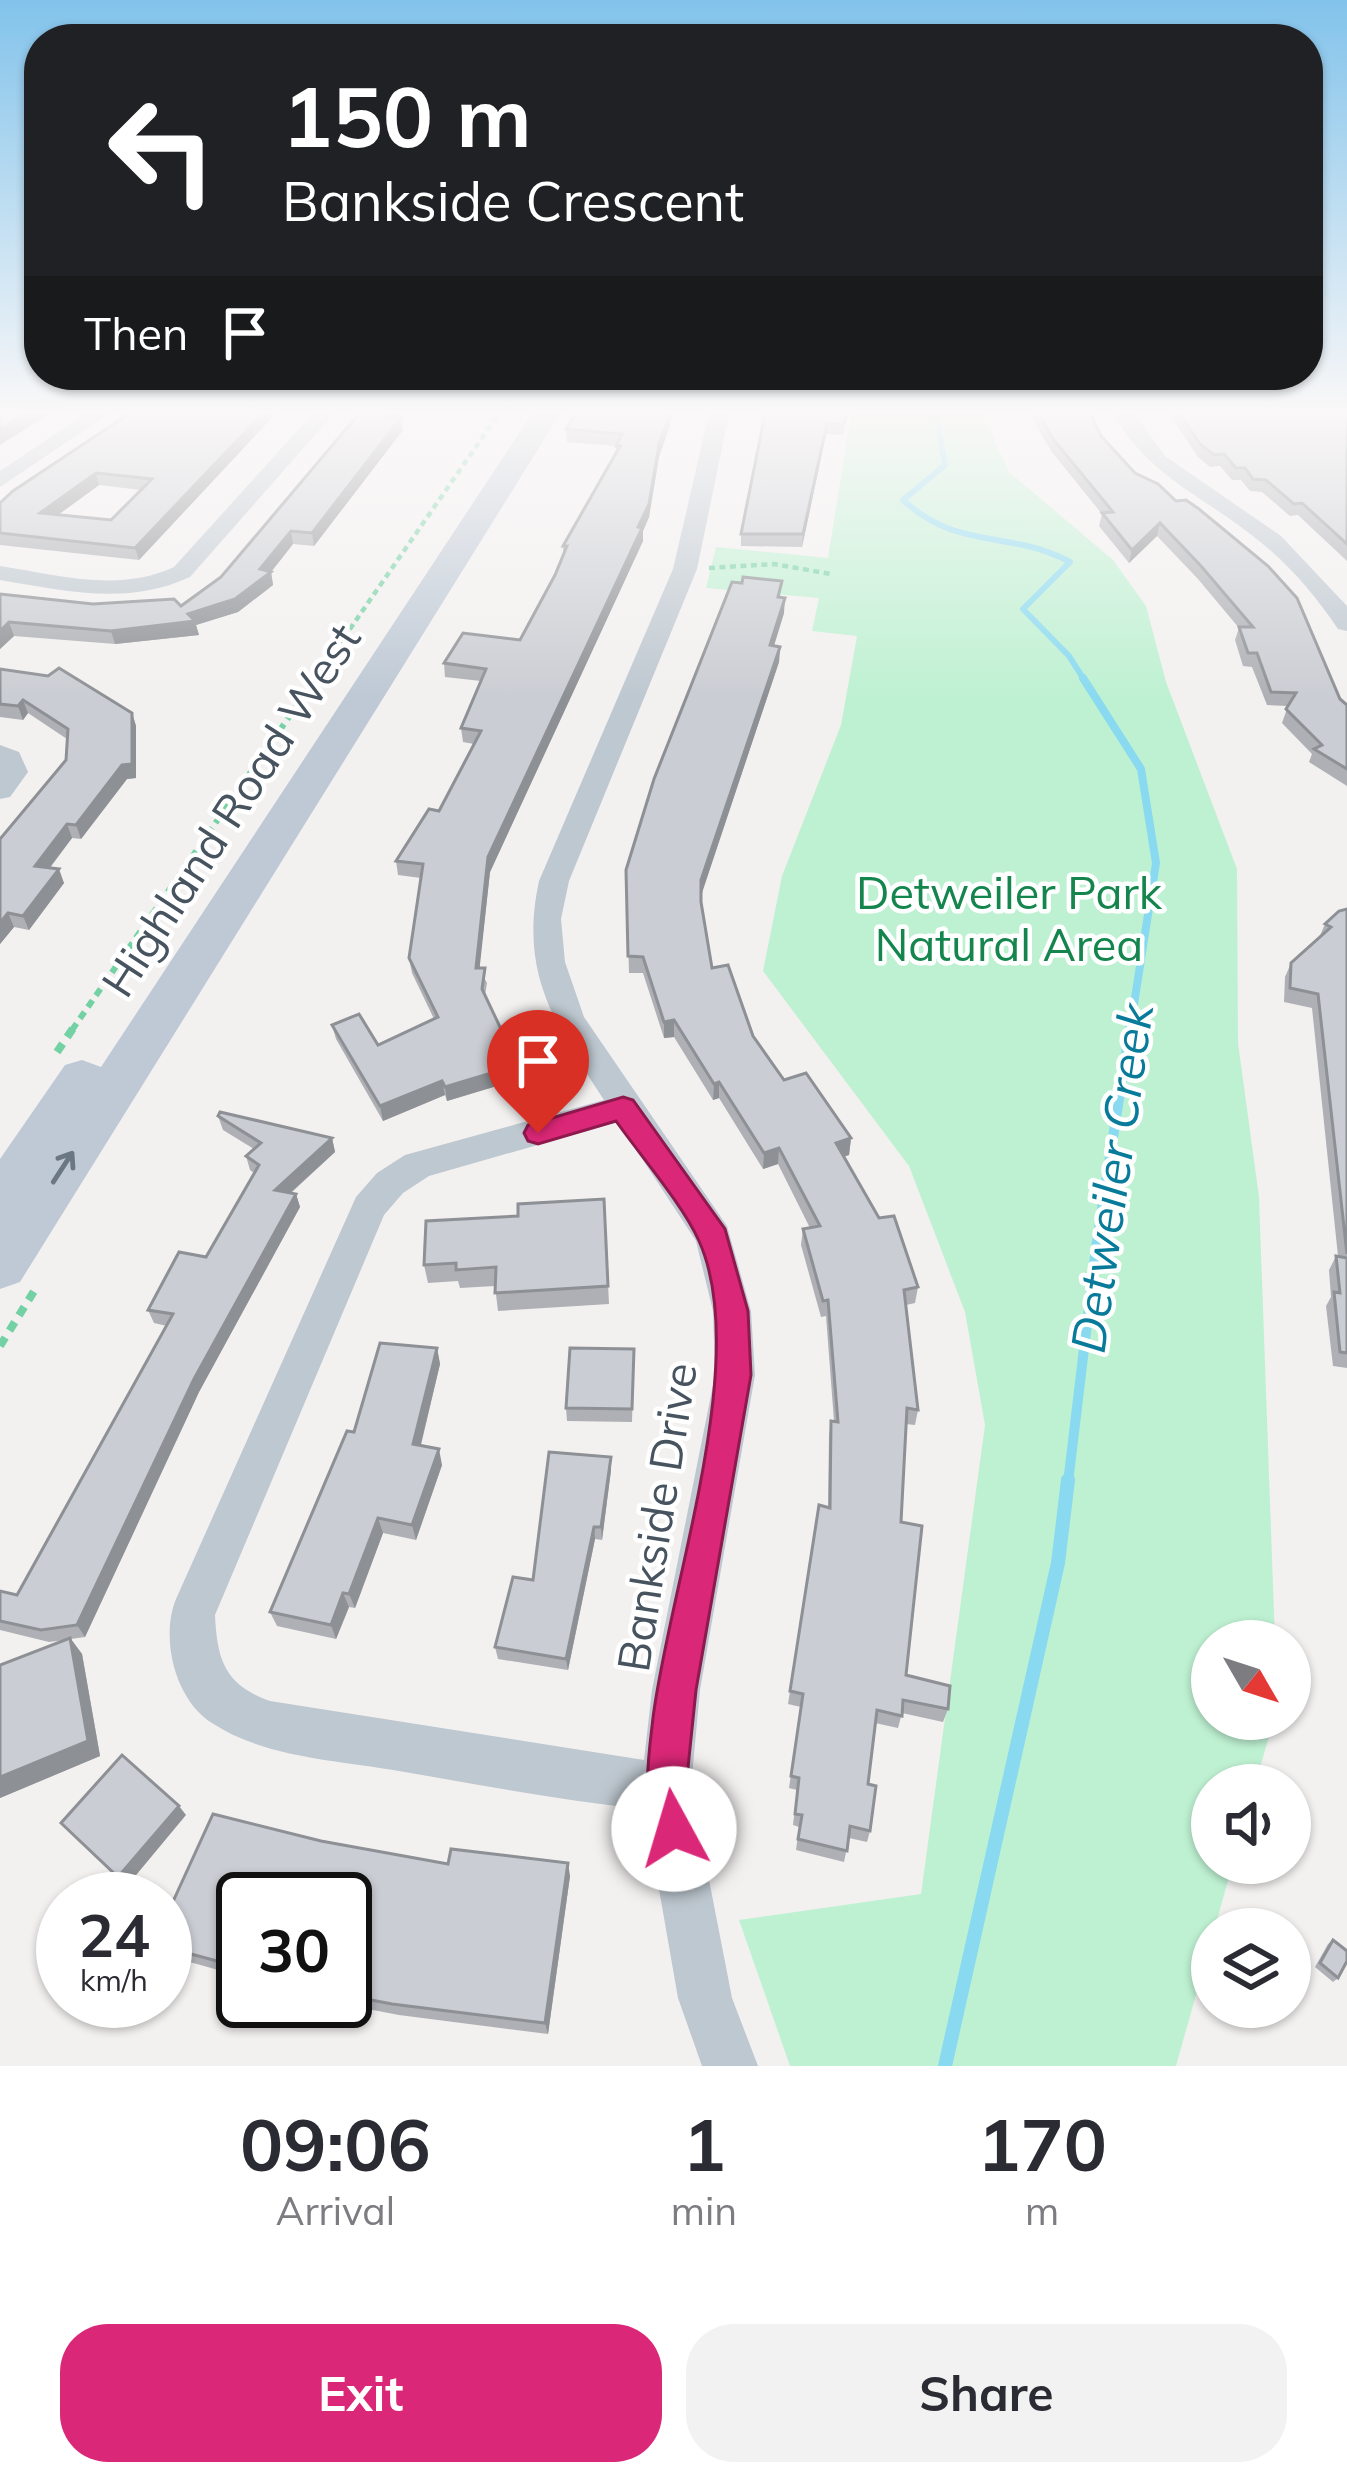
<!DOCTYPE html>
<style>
body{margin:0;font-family:Mulish,sans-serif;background:#f2f2f3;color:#2b2b33;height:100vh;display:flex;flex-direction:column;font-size:45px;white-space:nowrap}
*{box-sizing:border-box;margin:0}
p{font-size:39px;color:#7c7c81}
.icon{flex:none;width:66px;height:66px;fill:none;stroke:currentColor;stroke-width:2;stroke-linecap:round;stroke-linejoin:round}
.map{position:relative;height:2066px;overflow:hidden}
.sheet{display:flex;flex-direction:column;background:#fff;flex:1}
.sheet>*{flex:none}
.hud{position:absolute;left:24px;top:24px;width:1299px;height:366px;border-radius:48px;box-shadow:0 3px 9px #0004;background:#202124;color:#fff;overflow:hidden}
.needle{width:78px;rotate:129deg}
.controls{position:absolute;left:1191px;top:1620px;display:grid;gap:24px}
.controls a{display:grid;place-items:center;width:120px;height:120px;border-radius:50%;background:#fff;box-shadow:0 3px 9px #0004;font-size:60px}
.speed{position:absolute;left:36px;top:1872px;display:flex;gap:24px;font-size:60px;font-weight:700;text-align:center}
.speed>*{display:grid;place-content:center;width:156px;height:156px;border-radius:50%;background:#fff;box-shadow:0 3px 9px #0004;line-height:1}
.speed small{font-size:30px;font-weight:400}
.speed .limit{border:6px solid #111;border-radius:18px;background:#fff;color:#111}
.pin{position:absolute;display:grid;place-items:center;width:102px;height:102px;color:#fff;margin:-123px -51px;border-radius:50% 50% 50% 0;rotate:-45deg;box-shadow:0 0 12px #0007}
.pin .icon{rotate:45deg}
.me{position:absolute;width:132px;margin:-66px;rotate:354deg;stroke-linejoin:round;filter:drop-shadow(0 0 9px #0008)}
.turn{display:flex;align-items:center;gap:42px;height:252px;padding:0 60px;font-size:54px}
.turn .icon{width:156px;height:156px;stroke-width:2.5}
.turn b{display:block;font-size:84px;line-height:102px}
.then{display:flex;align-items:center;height:114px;padding:0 60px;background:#0003;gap:24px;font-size:45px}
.eta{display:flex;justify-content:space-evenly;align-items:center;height:204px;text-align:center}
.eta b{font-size:72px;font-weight:700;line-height:84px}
.action{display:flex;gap:24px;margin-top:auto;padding:24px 60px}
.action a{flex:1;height:138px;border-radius:48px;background:#db2777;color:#fff;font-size:48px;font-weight:700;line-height:138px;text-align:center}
.action a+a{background:#f2f2f3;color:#2b2b33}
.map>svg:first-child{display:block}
.green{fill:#bef1d2}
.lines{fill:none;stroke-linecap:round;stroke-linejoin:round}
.stream-far3{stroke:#89daf0;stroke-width:6}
.stream-far2{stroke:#89daf0;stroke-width:8}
.stream-far1{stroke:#89daf0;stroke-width:10}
.stream{stroke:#89daf0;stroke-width:14}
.path-far2{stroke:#74d1a4;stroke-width:4.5;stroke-dasharray:6 4.5;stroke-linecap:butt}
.path-far1{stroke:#74d1a4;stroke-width:6;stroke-dasharray:8 6;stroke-linecap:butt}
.path{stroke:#74d1a4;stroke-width:8;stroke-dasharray:10 8;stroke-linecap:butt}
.street{fill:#bec8d0;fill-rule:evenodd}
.secondary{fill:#bec9d5;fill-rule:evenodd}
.wall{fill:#aeb0b5;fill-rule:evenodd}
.shaded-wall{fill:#8d9094}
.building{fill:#cacdd3;stroke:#8d9094;stroke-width:3;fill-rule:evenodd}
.oneway{stroke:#6b7782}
.route{fill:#db2777;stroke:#8e194d;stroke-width:3}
.labels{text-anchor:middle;stroke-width:9;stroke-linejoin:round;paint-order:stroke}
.street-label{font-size:45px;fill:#47545f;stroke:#fff}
.park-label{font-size:45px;fill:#14854d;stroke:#fff}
.water-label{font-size:48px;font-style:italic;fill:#087b9b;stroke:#fff}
</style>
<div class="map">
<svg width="1347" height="2066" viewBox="0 0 1347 2066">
<rect width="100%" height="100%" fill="#f3f0f0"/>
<polygon class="green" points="852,409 980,409 1009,472 1113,560 1146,606 1166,682 1237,869 1238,1043 1259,1197 1275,1641 1212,1641 1212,1719 1274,1719 1255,1785 1212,1785 1212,1863 1233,1863 1176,2066 790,2066 739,1920 921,1894 985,1425 965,1312 909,1166 763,971 782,876 841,725 857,636 812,631 819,598 706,588 716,547 828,558"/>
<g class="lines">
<path class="stream-far3" d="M935 409 945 465 903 500C958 551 1008 529 1070 562L1023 609 1069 656 1085 681"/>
<polyline class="stream-far2" points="1083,678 1141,769 1156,863 1130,1030"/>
<polyline class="stream-far1" points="1068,1483 1096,1248 1130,1027"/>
<polyline class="stream" points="945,2066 1058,1563 1068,1480"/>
<g class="path-far2">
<polyline points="709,568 774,564 831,574"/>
<polyline points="314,681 502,409"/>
</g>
<polyline class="path-far1" points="72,1030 316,678"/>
<g class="path">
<polyline points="57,1052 74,1027"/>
<polyline points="0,1346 36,1288"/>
</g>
<g class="street">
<polygon points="93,409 116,409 0,487 0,471"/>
<path d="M317 409H338L190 577C127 606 66 591 0 580V566C58 575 118 593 174 567Z"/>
<path d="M710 409H730L697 569 569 881 561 919 565 962 584 1017 727 1226 751 1311 755 1375 700 1690 691 1787 732 1998 758 2066H702L678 1998 645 1809C562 1801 481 1785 399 1771 337 1760 265 1758 212 1723 175 1700 160 1638 176 1599L356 1197 377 1173 405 1155 604 1100C555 1025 519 974 539 881L673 569ZM618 1122 696 1241 713 1311 715 1375 652 1690 644 1760 270 1701C225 1685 217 1660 215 1615L384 1215 403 1193 429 1176Z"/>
<path d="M1111 409H1131L1165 456 1281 536 1347 606V631L1338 629C1313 592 1285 560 1249 533 1197 493 1142 471 1111 409Z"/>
<polygon points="0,745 19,752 28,772 10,797 0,799"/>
</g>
<polygon class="secondary" points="535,409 563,409 20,1282 0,1289 0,1159 65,1065 82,1060 101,1067"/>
</g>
<g class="wall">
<path d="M280 409 139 560 0 545V503ZM99 485 141 490 111 520 58 515Z"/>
<polygon points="363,409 405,409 398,418 403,430 314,546 293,544 271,572 273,585 238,612 196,625 199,635 115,644 14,636 0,649 0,594 93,604 181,606 221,577"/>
<polygon points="765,409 849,409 843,435 826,434 802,547 741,546 741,534"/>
<polygon points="1027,409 1088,409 1101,436 1347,705 1347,786 1309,762 1312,754 1282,723 1288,706 1267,705 1252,667 1243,666 1235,640 1239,628 1198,579 1157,536 1129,563 1099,526 1102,514 1051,451"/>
<polygon points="1166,409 1347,409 1347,561 1298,515 1290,516 1262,492 1250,491 1241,480 1232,480 1220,466 1210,467 1198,457"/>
<polygon points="672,419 659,457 649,517 643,531 643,541 490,872 479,968 487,983 485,995 520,1079 447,1101 445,1095 383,1121 336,1039 332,1025 378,1045 434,1019 412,973 409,958 421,878 398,875 396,861 439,811 474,744 463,742 461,728 481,681 445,677 444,663 520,640 555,575 563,554 563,546 617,453 616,446 567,442 566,429"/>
<polygon points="781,597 784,613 774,646 780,647 779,662 701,894 701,902 712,968 753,1036 784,1080 851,1138 849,1155 844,1156 918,1287 915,1303 906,1305 918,1410 915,1425 906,1424 901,1522 906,1675 948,1709 943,1722 902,1713 898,1728 875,1723 868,1784 870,1831 867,1842 849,1838 844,1862 796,1850 799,1827 793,1825 797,1790 789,1788 801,1707 788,1704 819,1505 828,1507 829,1436 831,1421 834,1421 826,1316 821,1317 801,1245 803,1229 810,1228 778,1164 763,1169 719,1098 713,1100 674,1037 664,1038 643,973 629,973 626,870"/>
<polygon points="0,669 132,713 136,726 136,778 127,779 81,839 72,838 50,868 64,883 29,930 14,927 0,944 0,839 66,760 67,739 28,713 23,720 0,717"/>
<polygon points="1347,909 1347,1368 1333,1366 1326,1306 1331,1297 1329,1270 1336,1256 1338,1256 1312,1008 1284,1002 1285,977 1291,963 1319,938 1325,924"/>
<polygon points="218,1116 332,1138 335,1152 291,1193 296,1194 300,1207 199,1392 85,1637 71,1639 82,1654 100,1756 0,1798 0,1665 65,1640 49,1642 0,1630 0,1591 17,1595 167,1326 154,1323 148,1310 206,1257 254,1173 250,1170 246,1156 254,1149 223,1130"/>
<polygon points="604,1199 609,1304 498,1311 495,1286 460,1288 458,1281 428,1283 424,1265 518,1216"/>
<polygon points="437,1348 440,1364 421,1445 442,1465 416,1540 383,1533 355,1608 349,1607 336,1639 277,1626 270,1612 354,1432"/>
<polygon points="634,1349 632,1422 567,1421 566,1408"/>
<polygon points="611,1457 611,1470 602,1540 595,1539 568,1670 498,1659 495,1647 533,1580"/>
<polygon points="321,1841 448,1864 570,1876 548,2034 399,2015 326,2001 345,2001 345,1899 243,1899 243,1977 165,1955 165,1919"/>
<polygon points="1333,1940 1338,1978 1333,1982 1315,1967 1328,1944"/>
</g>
<g class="shaded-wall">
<polygon points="35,409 57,409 0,445 0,430"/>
<polygon points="267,409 280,409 139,560 135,548"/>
<polygon points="394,409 405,409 390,429 388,417"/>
<polygon points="672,409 672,419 659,457 649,517 643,531 643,541 490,872 478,983 476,968 488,857 638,527 659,444"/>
<polygon points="401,418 403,430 314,546 312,533"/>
<polygon points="827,423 826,434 802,547 803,534"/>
<polygon points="96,473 99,485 44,525 40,513"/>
<polygon points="1160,523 1157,536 1129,563 1132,550"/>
<polygon points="291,531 293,544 271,572 273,585 238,612 196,625 199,635 115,644 111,631 188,614 260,569"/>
<polygon points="785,598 784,613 769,661 770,645"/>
<polygon points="9,622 14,636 0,649 0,631"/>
<polygon points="780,647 779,662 701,896 701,880"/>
<polygon points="23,700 28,713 23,720 18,706"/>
<polygon points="132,713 136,726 136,778 127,779 81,839 76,825"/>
<polygon points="67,824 72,838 40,880 35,866"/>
<polygon points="59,869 64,883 29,930 23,916"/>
<polygon points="8,913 14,927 0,944 0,923"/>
<polygon points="674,1020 674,1037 664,1038 664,1022"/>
<polygon points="518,1065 520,1079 447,1101 445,1087"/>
<polygon points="442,1081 445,1095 383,1121 380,1106"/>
<polygon points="719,1082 719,1098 713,1100 714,1084"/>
<polygon points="332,1138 335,1152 279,1203 275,1190"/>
<polygon points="851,1138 849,1155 834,1160 836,1143"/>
<polygon points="779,1148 778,1164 763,1169 764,1153"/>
<polygon points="296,1194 300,1207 199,1392 85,1637 77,1625 194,1379"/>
<polygon points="437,1348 440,1364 417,1460 413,1444"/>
<polygon points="439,1449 442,1465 416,1540 412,1525"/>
<polygon points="611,1457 611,1470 602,1540 601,1527"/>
<polygon points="378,1518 383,1533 355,1608 349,1594"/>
<polygon points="594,1527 595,1539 568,1670 566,1659"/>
<polygon points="343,1593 349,1607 336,1639 331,1625"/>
<polygon points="70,1638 82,1654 100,1756 0,1798 0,1777"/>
<polygon points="179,1806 186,1815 127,1886 118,1877"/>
<polygon points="568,1863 570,1876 548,2034 545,2023"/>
<polygon points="133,2001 139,2001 131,2020 127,2016"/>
</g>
<g class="building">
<polygon points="0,409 35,409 0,430"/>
<path d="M136 409H267L135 548 0 533V503L13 491ZM96 473 152 479 111 520 40 513Z"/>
<polygon points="363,409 394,409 388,417 401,418 312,533 291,531 260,569 271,572 235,599 188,614 195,621 111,631 9,622 0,631 0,594 93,604 174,599 181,606 221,577"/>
<polygon points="578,409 672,409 659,444 649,504 638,527 642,528 488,857 476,968 485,968 482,989 518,1065 445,1087 442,1081 380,1106 332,1025 359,1014 378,1045 438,1017 409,958 423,864 396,861 429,809 439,811 481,731 461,728 486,669 444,663 463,633 520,640 555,575 567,546 563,546 620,446 616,446 622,434 566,429"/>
<polygon points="766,409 848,409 844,424 827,423 803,534 741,534"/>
<polygon points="1036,409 1088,409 1101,436 1135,473 1158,484 1176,501 1186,500 1199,509 1268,566 1297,598 1340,699 1347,705 1347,769 1314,749 1322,745 1286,709 1296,693 1271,692 1257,653 1248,653 1239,627 1253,627 1201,566 1160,523 1132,550 1102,513 1113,512 1053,439"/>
<polygon points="1176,409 1347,409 1347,544 1302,503 1294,504 1266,480 1253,479 1245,468 1236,468 1224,454 1214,455 1201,445"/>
<polygon points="743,577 782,581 778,597 785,598 770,645 780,647 701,880 701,902 712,968 728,965 753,1036 784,1080 806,1073 851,1138 836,1143 879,1218 894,1216 918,1287 904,1290 918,1410 907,1408 901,1522 922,1526 906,1675 950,1686 948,1709 903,1700 902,1716 877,1710 868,1784 876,1786 870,1831 850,1826 847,1851 798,1839 802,1815 795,1814 799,1778 791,1776 803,1694 790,1691 819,1505 830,1508 831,1421 838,1422 828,1300 823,1301 803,1229 820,1226 779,1148 764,1153 719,1082 714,1084 674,1020 664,1022 643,957 628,956 626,870 654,779 732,582 742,583"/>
<polygon points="59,668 132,713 132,764 122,765 76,825 67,824 35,866 59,869 23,916 8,913 0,923 0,839 66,760 68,729 23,700 18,706 0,704 0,669 48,676"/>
<polygon points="1347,909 1347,1254 1318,994 1290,988 1291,963 1331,927 1325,924 1339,911"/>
<polygon points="220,1112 332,1138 275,1190 296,1194 194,1379 77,1625 41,1630 0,1621 0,1591 17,1595 173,1314 148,1310 179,1252 206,1257 259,1165 246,1156 261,1143 218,1116"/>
<polygon points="604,1199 608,1286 495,1293 496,1267 456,1270 456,1263 424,1265 426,1221 518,1216 518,1204"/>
<polygon points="1336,1256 1347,1258 1347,1353 1340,1352 1334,1292 1340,1293"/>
<polygon points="380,1343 437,1348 413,1444 439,1449 412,1525 378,1518 349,1594 343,1593 331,1625 270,1612 347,1431 354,1432"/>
<polygon points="570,1348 634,1349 632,1409 566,1408"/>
<polygon points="549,1452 611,1457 601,1527 594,1527 566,1659 495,1647 513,1577 533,1580"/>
<polygon points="70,1638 88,1741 0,1777 0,1665"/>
<polygon points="122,1755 179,1806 118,1877 61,1823"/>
<polygon points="213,1814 321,1841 448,1864 451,1849 568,1863 545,2023 392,2004 345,1995 345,1899 243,1899 243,1968 165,1947 165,1919"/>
<polygon points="1333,1940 1347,1951 1347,1961 1338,1978 1320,1963"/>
<polygon points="62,1969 63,1969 63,1990 56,1987"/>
<polygon points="91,2001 133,2001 127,2016"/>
</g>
<defs><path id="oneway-shaft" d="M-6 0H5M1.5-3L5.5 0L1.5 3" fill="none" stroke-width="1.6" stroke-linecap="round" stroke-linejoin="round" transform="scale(3)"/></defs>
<use class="oneway" href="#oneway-shaft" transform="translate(63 1167) rotate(-57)"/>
<linearGradient id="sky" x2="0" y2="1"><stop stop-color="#82c3eb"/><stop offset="0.59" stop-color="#faf8f8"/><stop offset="1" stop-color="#faf8f8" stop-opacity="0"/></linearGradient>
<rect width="1347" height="698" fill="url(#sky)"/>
<path class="route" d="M623 1097 633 1100 725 1229 748 1311 751 1375 696 1690 686 1787 694 1829 688 1844 674 1850 659 1844C641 1802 648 1762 653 1718 669 1588 752 1359 699 1241 683 1205 640 1155 616 1121L538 1144 528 1141 524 1133 528 1125Z"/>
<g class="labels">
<g class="street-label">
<text transform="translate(231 810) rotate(-57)" y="16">Highland Road West</text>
<text transform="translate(657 1517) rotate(-81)" y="16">Bankside Drive</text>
</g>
<g class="park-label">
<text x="1009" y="909">Detweiler Park<tspan x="1009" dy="52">Natural Area</tspan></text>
</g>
<g class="water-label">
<text transform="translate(1112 1178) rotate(-82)" y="17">Detweiler Creek</text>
</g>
</g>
</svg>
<div class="controls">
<a><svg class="needle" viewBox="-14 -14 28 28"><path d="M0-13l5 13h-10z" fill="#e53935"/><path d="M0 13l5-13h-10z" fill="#7c7c81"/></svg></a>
<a><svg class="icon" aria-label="sound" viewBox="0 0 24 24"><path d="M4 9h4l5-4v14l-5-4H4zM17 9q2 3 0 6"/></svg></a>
<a><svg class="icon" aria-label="layers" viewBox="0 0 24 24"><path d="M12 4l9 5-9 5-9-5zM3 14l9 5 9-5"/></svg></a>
</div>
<div class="speed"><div>24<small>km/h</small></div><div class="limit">30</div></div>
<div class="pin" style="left:538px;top:1133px;background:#d93025"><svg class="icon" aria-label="arrive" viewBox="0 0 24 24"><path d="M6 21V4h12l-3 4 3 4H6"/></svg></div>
<svg class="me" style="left:674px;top:1829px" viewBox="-20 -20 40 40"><circle r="19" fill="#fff"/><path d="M0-13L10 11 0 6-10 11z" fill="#db2777"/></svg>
<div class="hud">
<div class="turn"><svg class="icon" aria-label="left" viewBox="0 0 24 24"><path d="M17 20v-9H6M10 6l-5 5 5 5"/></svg><div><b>150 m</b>Bankside Crescent</div></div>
<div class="then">Then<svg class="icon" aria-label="arrive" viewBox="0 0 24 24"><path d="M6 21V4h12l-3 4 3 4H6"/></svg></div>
</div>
</div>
<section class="sheet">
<div class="eta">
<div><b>09:06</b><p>Arrival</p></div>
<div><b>1</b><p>min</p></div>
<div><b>170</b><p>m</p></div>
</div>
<div class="action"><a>Exit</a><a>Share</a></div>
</section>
